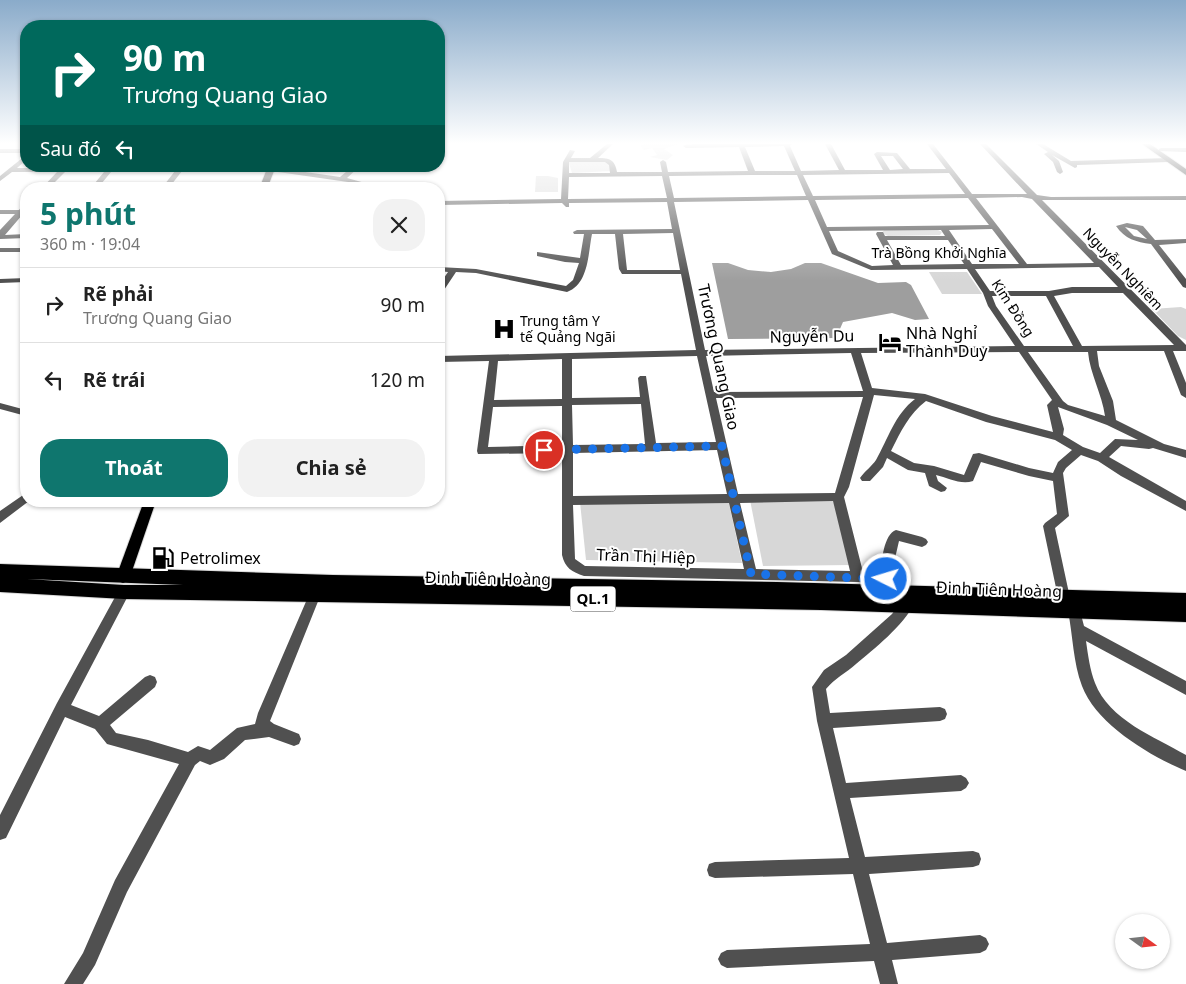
<!DOCTYPE html>
<html lang="vi">
<meta charset="utf-8">
<style>
body{margin:0;font-family:"Noto Sans",sans-serif;background:#f2f2f2;color:#222;height:100vh;display:flex;flex-direction:column;font-size:19px;white-space:nowrap}
*{box-sizing:border-box;margin:0}
p{font-size:16px;color:#767676}
.icon{flex:none;width:28px;height:28px;fill:none;stroke:currentColor;stroke-width:2;stroke-linecap:round;stroke-linejoin:round}
.map{position:relative;flex:1;overflow:hidden}
.side{position:absolute;left:20px;top:182px;width:425px;height:325px;display:flex;flex-direction:column;background:#fff;border-radius:20px;box-shadow:0 1px 4px #0004}
.side>*{flex:none}
.top-card{position:absolute;left:20px;top:20px;width:425px;height:152px;border-radius:20px;box-shadow:0 1px 4px #0004;background:#00695c;color:#fff;overflow:hidden}
.needle{width:32px;rotate:105deg}
.buttons{position:absolute;left:1115px;top:914px;display:grid;gap:10px}
.buttons a{display:grid;place-items:center;width:55px;height:55px;border-radius:50%;background:#fff;box-shadow:0 1px 4px #0004;font-size:25px}
.pin{position:absolute;display:grid;place-items:center;width:42px;height:42px;color:#fff;margin:-21px;border:2px solid #fff;border-radius:50%;box-shadow:0 1px 5px #0007}
.me{position:absolute;width:55px;margin:-28px;rotate:275deg;stroke-linejoin:round;filter:drop-shadow(0 0 4px #0008)}
.turn{display:flex;align-items:center;gap:18px;height:105px;padding:0 20px;font-size:22px}
.turn .icon{width:65px;height:65px;stroke-width:2.5}
.turn b{display:block;font-size:35px;line-height:42px}
.then{display:flex;align-items:center;height:48px;padding:0 20px;background:#0003;gap:10px;font-size:19px}
.round{display:grid;place-items:center;flex:none;width:52px;height:52px;border-radius:20px;background:#f2f2f2}
.summary{display:flex;align-items:center;justify-content:space-between;height:85px;padding:0 20px}
h1{font-size:30px;font-weight:700;line-height:38px;color:#0f766e}
.action{display:flex;gap:10px;margin-top:auto;padding:10px 20px}
.action a{flex:1;height:58px;border-radius:20px;background:#0f766e;color:#fff;font-size:20px;font-weight:700;line-height:58px;text-align:center}
.action a+a{background:#f2f2f2;color:#222}
ul{padding:0;list-style:none}
li{display:flex;align-items:center;gap:15px;height:75px;padding:0 20px;border-top:1px solid #e0e0e0}
li div{flex:1}
li b{display:block;font-size:19px}
li em{font-style:normal}
.map>svg:first-child{display:block}
.green{fill:#d7d7d7}
.water{fill:#9e9e9e}
.lines{fill:none;stroke-linecap:round;stroke-linejoin:round}
.major-casing{stroke:#dbdbdb;stroke-width:2}
.highway-casing{stroke:#dbdbdb;stroke-width:2}
.minor{fill:#505050;fill-rule:evenodd}
.major{fill:#000;fill-rule:evenodd}
.highway{fill:#000;fill-rule:evenodd}
.route{stroke:#1a73e8;stroke-width:9;stroke-dasharray:0 16.2}
.labels{text-anchor:middle;stroke-width:4;stroke-linejoin:round;paint-order:stroke}
.far-street-label{font-size:14px;fill:#000;stroke:#fff}
.far-poi-label{font-size:14px;fill:#000;stroke:#fff;text-anchor:start}
.shield{fill:#fff;stroke:#4c4c4c;stroke-width:1}
.shield-label{font-size:15px;font-weight:bold;fill:#000}
.poi-label{font-size:16px;fill:#000;stroke:#fff;text-anchor:start}
.street-label{font-size:16px;fill:#000;stroke:#fff}
</style>
<div class="map">
<svg width="1186" height="984" viewBox="0 0 1186 984">
<rect width="100%" height="100%" fill="#fff"/>
<g class="green">
<polygon points="643,144 678,144 664,149 673,155 667,160 650,157 657,155 652,148 644,150 641,146"/>
<polygon points="609,159 611,171 572,173 568,160"/>
<polygon points="536,176 548,176 558,178 558,192 535,192"/>
<polygon points="936,229 942,232 940,235 888,236 882,233 884,230"/>
<polygon points="929,272 967,272 982,294 942,294"/>
<polygon points="1181,307 1186,309 1186,340 1178,336 1152,309"/>
<polygon points="728,499 742,563 586,560 580,502"/>
<polygon points="750,500 833,500 852,565 763,566"/>
</g>
<polygon class="water" points="712,263 728,263 748,270 771,272 791,269 805,263 821,263 878,283 906,282 911,285 929,319 915,320 892,313 843,322 836,338 728,339"/>
<g class="lines">
<defs>
<g id="major">
<polygon points="1142,144 1150,144 1186,169 1186,175"/>
<polygon points="268,166 276,166 267,189 259,189"/>
<polygon points="144,501 156,501 130,577 128,581 123,583 118,581 116,577"/>
</g>
<path id="highway" d="M0 564 333 575 777 582 1186 593V622L821 610 124 599 0 592ZM27 579 183 585H124Z"/>
</defs>
<use href="#major" class="major-casing"/>
<use href="#highway" class="highway-casing"/>
<g class="minor">
<path d="M607 144H613L598 158C610 158 615 160 617 172H662L660 162 663 160 666 162 668 172 748 171 739 147 686 148 683 146C692 141 775 144 792 144L790 146 801 171 839 170 825 144H831L845 170H883L874 154 877 152 897 153 910 169H946L927 144H933L972 194H1027L980 144H986L1037 195 1051 197 1186 196V200H1042L1186 345V351H1173L1186 383V398L1181 395 1164 351H1097L1099 366 1113 401 1116 420 1164 444 1186 450V458L1153 448 1149 449 1121 446 1109 457 1186 501V511L1121 476 1098 461 1081 455 1066 468 1063 473 1069 516 1055 528 1070 598 1069 602 1064 604 1059 602 1043 526 1045 523 1057 514 1053 481 1029 476 981 462 973 481C961 485 948 478 936 475L938 481 947 488 945 491 941 492 929 486 925 473 908 470 887 458 883 467 870 481H862L860 478C865 471 872 466 876 460 888 439 895 414 915 399L874 395 849 487 844 497 863 572 881 573C881 562 884 534 896 530L922 537 926 539 928 542 926 545 922 547 899 541 893 567V587L891 591 887 592 883 591 881 584 858 582 584 576C572 572 565 568 562 555V453L478 454 477 451 489 361 439 362V356L696 350 681 274H622L619 269 615 234H592C588 253 589 284 567 292L476 273 456 272 442 293 439 294V285L448 272 439 271V267L476 269 566 286 573 280 579 263 565 262 537 256V252L580 258 584 234H574L573 232 577 230 672 229 667 202 569 203V207H566L562 203 439 205V201L561 199 563 162 570 150 575 151 571 158H590ZM784 146 795 171H755L745 147ZM881 156H893L903 169 890 170ZM569 162H605L609 165 610 173H569ZM949 173 965 194 813 196 803 175ZM751 175H797L806 196 674 198 669 176ZM662 176 667 198 568 199 569 177ZM1022 197 1032 199 1094 263 1027 264 976 198ZM968 198 989 225 827 227 815 200ZM808 200 832 254 871 270 967 269 983 293 988 306 1015 346 705 350 674 202ZM992 229 1019 264H972L949 230ZM941 230 945 236H885L883 232H877L876 234 893 265 872 266 838 251 829 231ZM673 233 680 270H627L623 234ZM887 240H948L964 264 901 265ZM1099 267 1118 287H1072L1049 291H990L975 269ZM1072 293H1123L1174 345 1082 346 1054 296ZM992 296H1046L1073 346H1024L996 306ZM1019 352 1052 400 1047 405 1053 432 992 416 925 394 872 388 861 353ZM1028 352H1088C1090 374 1102 394 1105 416L1068 405 1063 401ZM851 353 863 391 714 392 706 356ZM697 356 716 442 656 443 646 376H640L638 378 640 397 572 398V359ZM562 359V399L494 400 498 361ZM863 397 835 493 738 494 716 398ZM926 401 986 422 1055 440 1072 450 1058 462 1053 473 1029 468 979 453 973 454 964 475 934 466 914 463 891 451C901 431 909 414 926 401ZM641 404 645 444 573 445 572 405ZM562 406V445L488 447 493 407ZM1058 407 1107 425 1138 440 1115 439 1100 453 1083 447 1063 435 1064 429ZM717 450 727 494 573 496V453ZM833 501 850 571 756 569 740 503ZM729 503 744 569 585 566 575 559 573 505Z"/>
<polygon points="1036,144 1043,144 1071,161 1168,158 1171,160 1168,162 1077,165 1077,167 1075,168 1052,155 1059,161 1063,172 1060,174 1057,172 1053,162 1044,154 1048,152"/>
<polygon points="1161,148 1186,148 1186,152 1159,151 1159,149"/>
<rect x="0" y="149" width="26" height="4"/>
<polygon points="26,155 26,160 17,168 61,168 64,166 68,168 271,167 340,177 353,166 360,166 347,178 387,189 375,189 355,183 271,171 182,171 168,189 161,189 175,171 111,172 97,189 90,189 104,172 65,172 48,189 41,189 57,172 12,172 0,181 0,176"/>
<polygon points="23,205 26,205 26,214 23,214 5,235 26,234 26,238 0,239 0,230 15,214 0,214 0,210 19,210"/>
<path d="M1127 223 1143 226 1155 240 1186 239V243L1159 245 1186 279V288L1183 287 1151 244C1136 242 1125 239 1116 226ZM1125 227 1137 230 1147 239 1134 236Z"/>
<rect x="0" y="248" width="26" height="4"/>
<polygon points="26,278 26,282 0,283 0,279"/>
<polygon points="0,403 26,410 26,416 0,409"/>
<polygon points="26,493 26,501 29,501 0,523 0,511"/>
<polygon points="124,586 128,588 130,592 71,705 99,716 145,677 150,675 155,677 157,682 155,687 110,725 116,733 148,740 188,752 198,746 210,750 237,728 255,724 258,713 311,590 315,588 319,590 321,594 270,721 274,724 299,734 301,739 299,744 294,746 269,737 245,740 224,759 210,765 200,761 195,765 127,892 95,965 83,984 64,984 83,953 115,880 179,764 107,744 95,729 65,717 6,838 0,840 0,815 57,703 120,588"/>
<path d="M907 599 912 601 913 605C905 624 873 650 856 664 846 673 835 678 826 689L830 713 940 707 945 709 947 714 945 719 940 721 833 728 846 783 961 775 966 778 969 783 966 788 961 791 850 798 865 857 973 851 979 853 981 859 979 865 973 867 869 874 887 943 980 935 986 938 989 944 986 950 980 953 892 960 898 984H880L874 961 727 968 721 965 718 959 721 953 727 950 870 944 853 874 715 878 709 876 707 870 709 864 715 862 849 858 817 721 812 687 824 670 846 655 892 614 902 601Z"/>
<path d="M1074 605 1079 607 1084 626 1186 681V695L1086 641C1088 655 1090 670 1095 683 1109 720 1155 737 1186 755V771C1150 756 1096 724 1082 686 1073 662 1073 636 1068 611L1069 607Z"/>
</g>
<use href="#major" class="major"/>
<use href="#highway" class="highway"/>
</g>
<linearGradient id="sky" x2="0" y2="1"><stop stop-color="#8aabca"/><stop offset="0.51" stop-color="#fff"/><stop offset="1" stop-color="#fff" stop-opacity="0"/></linearGradient>
<rect width="1186" height="281" fill="url(#sky)"/>
<g class="lines">
<polyline class="route" points="544,450 722,446 751,574 886,579"/>
</g>
<defs>
<symbol id="hospital-bare" viewBox="-9 -9 18 18"><path d="M-5-5h3v3.5h4V-5h3V5h-3V1.5h-4V5h-3Z" fill="#000" stroke="#fff" stroke-width="2.5" paint-order="stroke"/></symbol>
<symbol id="hotel-bare" viewBox="-9 -9 18 18"><path d="M-6-4.5h1.5V1H6V5H4.5V3h-9V5H-6ZM-4 0a1.8 1.8 0 1 1 3.6 0ZM.5 0V-2.5h3Q6-2.5 6 0Z" fill="#000" stroke="#fff" stroke-width="2.5" paint-order="stroke"/></symbol>
<symbol id="fuel-bare" viewBox="-9 -9 18 18"><path d="M-5.5-6h7V0h2V4h1.3V-2.5L3-4.5l.8-.8L6-3V5H2.5V1h-1V6h-7ZM-4.2-4.7v3.2H.2V-4.7Z" fill="#000" stroke="#fff" stroke-width="2.5" paint-order="stroke"/></symbol>
</defs>
<g fill-rule="evenodd">
<use href="#hospital-bare" x="488" y="313" width="32" height="32"/>
<use href="#hotel-bare" x="874" y="326" width="32" height="32"/>
<use href="#fuel-bare" x="147" y="542" width="32" height="32"/>
</g>
<g class="labels">
<g class="far-street-label">
<text x="939" y="258">Trà Bồng Khởi Nghĩa</text>
<text transform="translate(1123 269) rotate(46)" y="5">Nguyễn Nghiêm</text>
<text transform="translate(1013 308) rotate(57)" y="5">Kim Đồng</text>
</g>
<g class="far-poi-label">
<text x="520" y="326">Trung tâm Y<tspan x="520" dy="16">tế Quảng Ngãi</tspan></text>
</g>
<rect class="shield" x="570.5" y="586.5" width="45" height="25" rx="4"/>
<g class="shield-label">
<text x="593" y="604">QL.1</text>
</g>
<g class="poi-label">
<text x="906" y="339">Nhà Nghỉ<tspan x="906" dy="18">Thành Duy</tspan></text>
<text x="180" y="564">Petrolimex</text>
</g>
<g class="street-label">
<text transform="translate(812 336) rotate(-1)" y="6">Nguyễn Du</text>
<text transform="translate(719 357) rotate(78)" y="6">Trương Quang Giao</text>
<text transform="translate(646 556) rotate(2)" y="6">Trần Thị Hiệp</text>
<text transform="translate(488 578) rotate(1)" y="6">Đinh Tiên Hoàng</text>
<text transform="translate(999 589) rotate(2)" y="6">Đinh Tiên Hoàng</text>
</g>
</g>
</svg>
<div class="buttons">
<a><svg class="needle" viewBox="-14 -14 28 28"><path d="M0-13l5 13h-10z" fill="#e53935"/><path d="M0 13l5-13h-10z" fill="#767676"/></svg></a>
</div>
<div class="pin" style="left:544px;top:450px;background:#d93025"><svg class="icon" aria-label="arrive" viewBox="0 0 24 24"><path d="M6 21V4h12l-3 4 3 4H6"/></svg></div>
<svg class="me" style="left:886px;top:579px" viewBox="-20 -20 40 40"><circle r="17" fill="#1a73e8" stroke="#fff" stroke-width="3"/><path d="M0-11L8 9 0 5-8 9z" fill="#fff"/></svg>
<div class="top-card">
<div class="turn"><svg class="icon" aria-label="right" viewBox="0 0 24 24"><path d="M7 20v-9h11M14 6l5 5-5 5"/></svg><div><b>90 m</b>Trương Quang Giao</div></div>
<div class="then">Sau đó<svg class="icon" aria-label="left" viewBox="0 0 24 24"><path d="M17 20v-9H6M10 6l-5 5 5 5"/></svg></div>
</div>
<section class="side">
<div class="summary"><div><h1>5 phút</h1><p>360 m · 19:04</p></div><a class="round"><svg class="icon" aria-label="close" viewBox="0 0 24 24"><path d="M6 6l12 12M18 6L6 18"/></svg></a></div>
<ul>
<li><svg class="icon" aria-label="right" viewBox="0 0 24 24"><path d="M7 20v-9h11M14 6l5 5-5 5"/></svg><div><b>Rẽ phải</b><p>Trương Quang Giao</p></div><em>90 m</em></li>
<li><svg class="icon" aria-label="left" viewBox="0 0 24 24"><path d="M17 20v-9H6M10 6l-5 5 5 5"/></svg><div><b>Rẽ trái</b></div><em>120 m</em></li>
</ul>
<div class="action"><a>Thoát</a><a>Chia sẻ</a></div>
</section>
</div>
